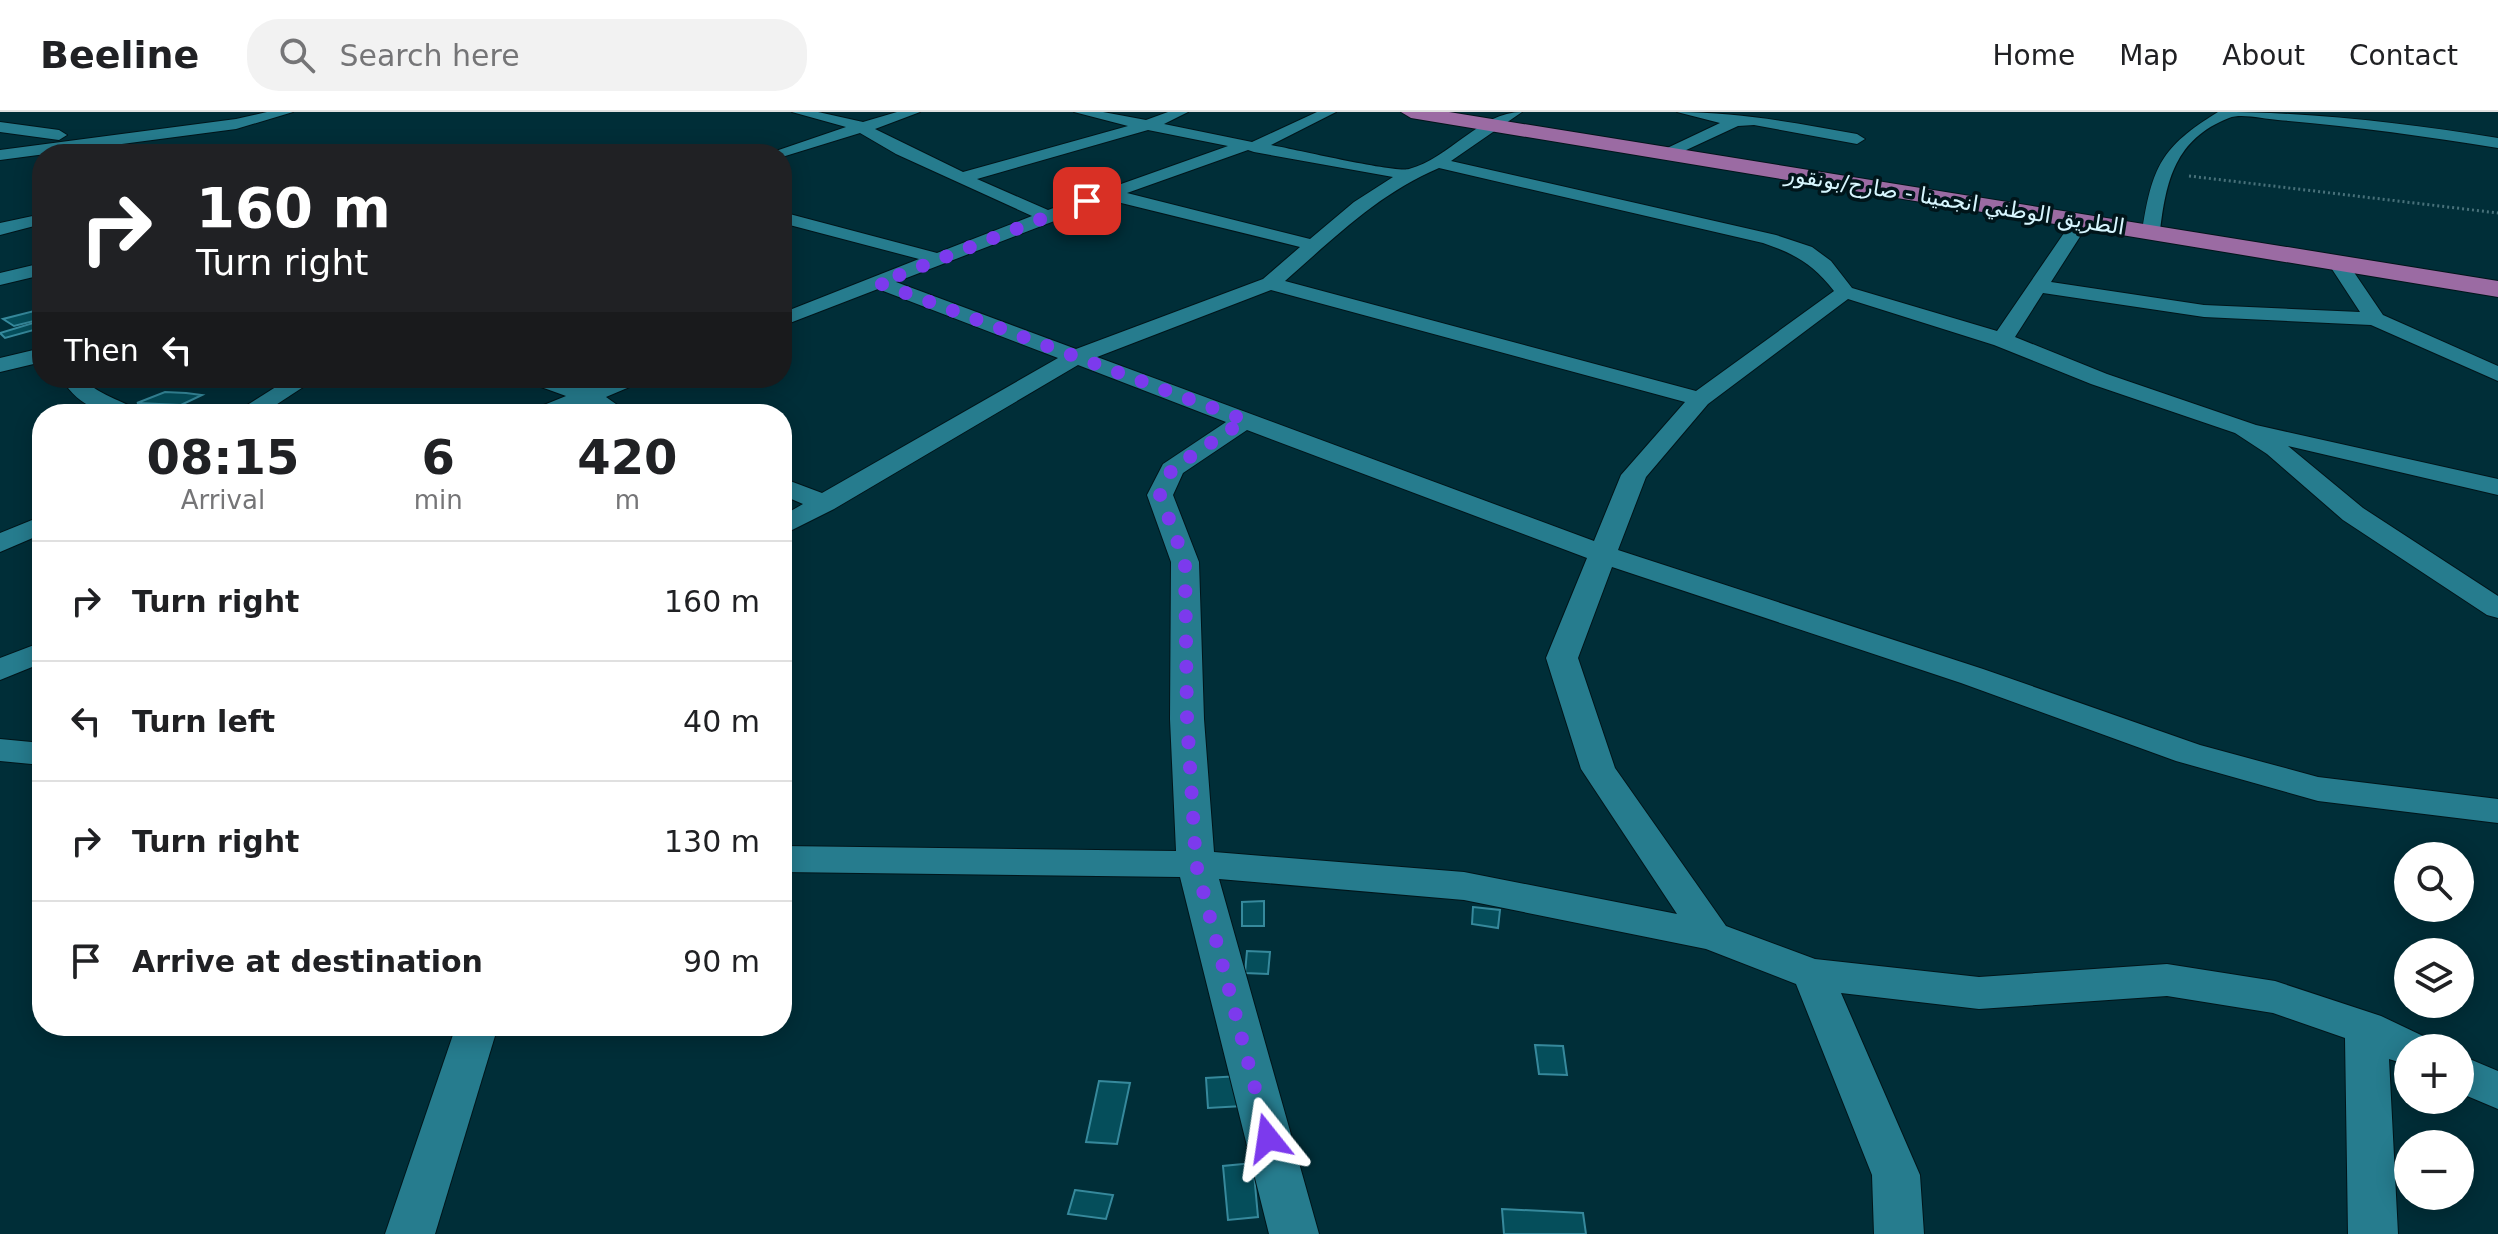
<!DOCTYPE html>
<meta charset="utf-8">
<style>
body{margin:0;font-family:"DejaVu Sans",Vazirmatn,sans-serif;background:#f2f2f2;color:#202124;height:100vh;display:flex;flex-direction:column;font-size:30px;white-space:nowrap}
*{box-sizing:border-box;margin:0}
p{font-size:26px;color:#757577}
.icon{flex:none;width:44px;height:44px;fill:none;stroke:currentColor;stroke-width:2;stroke-linecap:round;stroke-linejoin:round}
.map{position:relative;flex:1;overflow:hidden}
.side{position:absolute;left:32px;top:292px;width:760px;height:632px;display:flex;flex-direction:column;background:#fff;border-radius:32px;box-shadow:0 4px 20px #0003}
.side>*{flex:none}
.top-card{position:absolute;left:32px;top:32px;width:760px;height:244px;border-radius:32px;box-shadow:0 4px 20px #0003;background:#202124;color:#fff;overflow:hidden}
.tools{position:absolute;left:2394px;top:730px;display:grid;gap:16px}
.tools a{display:grid;place-items:center;width:80px;height:80px;border-radius:50%;background:#fff;box-shadow:0 4px 20px #0003;font-size:40px}
.pin{position:absolute;display:grid;place-items:center;width:68px;height:68px;color:#fff;margin:-34px;border-radius:16px;box-shadow:0 4px 12px #0006}
.me{position:absolute;width:88px;margin:-44px;rotate:345deg;stroke-linejoin:round;filter:drop-shadow(0 0 6px #0008)}
.turn{display:flex;align-items:center;gap:28px;height:168px;padding:0 32px;font-size:36px}
.turn .icon{width:104px;height:104px;stroke-width:2.5}
.turn b{display:block;font-size:56px;line-height:68px}
.then{display:flex;align-items:center;height:76px;padding:0 32px;background:#0003;gap:16px;font-size:30px}
.eta{display:flex;justify-content:space-evenly;align-items:center;height:136px;text-align:center}
.eta b{font-size:48px;font-weight:800;line-height:56px}
ul{padding:0;list-style:none}
li{display:flex;align-items:center;gap:24px;height:120px;padding:0 32px;border-top:2px solid #e0e0e0}
li div{flex:1}
li b{display:block;font-size:30px}
li em{font-style:normal}
header{display:flex;align-items:center;gap:48px;box-sizing:border-box;height:112px;padding:0 40px;background:#fff;border-bottom:2px solid #e0e0e0}
header strong{font-size:38px}
nav{display:flex;gap:44px;margin-inline-start:auto;font-size:28px}
.search{width:560px;height:72px;background:#f2f2f2;display:flex;align-items:center;gap:20px;box-sizing:border-box;padding:0 28px;border-radius:32px;color:#757577;font-size:30px}
.map>svg:first-child{display:block}
.building{fill:#054e5b;stroke:#36899c;stroke-width:2}
.lines{fill:none;stroke-linecap:round;stroke-linejoin:round}
.minor-casing{stroke:#00151a;stroke-width:2}
.trunk-casing{stroke:#00151a;stroke-width:2}
.path{stroke:#48717a;stroke-width:3;stroke-dasharray:2 3;stroke-linecap:butt}
.minor{fill:#267c8e;fill-rule:evenodd}
.trunk{fill:#9b6ba3;fill-rule:evenodd}
.route{stroke:#7c3aed;stroke-width:14;stroke-dasharray:0 25.2}
.labels{text-anchor:middle;stroke-width:7;stroke-linejoin:round;paint-order:stroke}
.far-street-label{font-size:22px;fill:#d7f6fe;stroke:#00151a}
</style>
<header>
<strong>Beeline</strong>
<div class="search"><svg class="icon" aria-label="search" viewBox="0 0 24 24"><circle cx="10" cy="10" r="6"/><path d="M15 15l6 6"/></svg>Search here</div>
<nav><a>Home</a><a>Map</a><a>About</a><a>Contact</a></nav>
</header>
<div class="map">
<svg width="2498" height="1122" viewBox="0 0 2498 1122">
<rect width="100%" height="100%" fill="#002e38"/>
<g class="building">
<polygon points="34,199 42,207 14,214 3,207"/>
<polygon points="33,211 41,216 5,226 0,221"/>
<polygon points="165,280 186,281 202,283 181,293 137,291"/>
<polygon points="1264,789 1264,814 1242,814 1242,790"/>
<polygon points="1473,795 1500,798 1498,816 1472,812"/>
<polygon points="1247,839 1270,840 1268,862 1245,861"/>
<polygon points="1535,933 1563,934 1567,963 1539,962"/>
<polygon points="1240,964 1243,994 1208,996 1206,966"/>
<polygon points="1099,969 1130,971 1117,1032 1086,1030"/>
<polygon points="1253,1051 1258,1105 1228,1108 1223,1054"/>
<polygon points="1075,1078 1113,1083 1106,1107 1068,1102"/>
<polygon points="1502,1097 1583,1101 1586,1122 1504,1122"/>
</g>
<g class="lines">
<defs>
<g id="minor">
<polygon points="267,0 293,0 236,17 0,48 0,38 236,7"/>
<path d="M792 0H818L863 10 897 0H920L875 17 963 60 1128 14 1074 0H1103L1146 8 1168 0H1188L1164 12 1252 30 1317 0H1336L1271 33C1294 37 1394 61 1409 57 1450 46 1480 0 1522 0L1451 49 1776 123 1812 135 1831 149 1852 176 1997 219 2075 105 2081 104 2090 109 2051 170 2204 193 2360 200 2328 151 2338 145 2345 147 2383 203 2498 254V269L2371 213 2204 205 2043 181 2015 225 2107 262 2256 313 2498 367V383L2288 334 2363 396 2498 484V506L2487 503 2343 408 2267 342 2235 321 2091 272 1994 233 1848 187 1708 292 1646 365 1618 438 1983 557 2200 633 2318 665 2498 687V711L2318 689 2176 649 1961 571 1612 455 1578 546 1615 656 1726 814 1815 847 1979 865 2167 852 2275 869 2381 904 2423 924 2430 936H2408V953L2389 947 2398 1122H2348L2345 926 2273 901 2167 884 1979 897 1841 881 1920 1063 1924 1122H1874L1872 1063 1796 872 1706 837 1464 788 1219 767 1319 1122H1269L1180 765 782 760V734L1176 739 1170 607 1171 450 1147 383 1163 352 1226 310 1078 253 834 397 782 423V404L803 392 782 383V366L822 381 1058 246 878 177 782 214V201L919 147 782 111V100L937 141 1032 104 896 42 860 21 782 45V42H767L846 15ZM1148 18 1228 34 1048 98 977 67ZM1248 38 1254 40 1393 65 1354 90 1310 127 1127 81ZM1439 56 1763 131C1795 142 1813 152 1834 179L1696 279 1285 169C1333 127 1379 81 1439 56ZM1109 88 1300 135 1263 167 1076 237 896 170ZM1271 178 1685 290 1621 363 1594 429 1097 245ZM1247 318 1587 446 1546 546 1581 657 1677 802 1464 760 1214 740 1204 607 1199 450 1173 383 1183 361Z"/>
<path d="M1677 0C1738 0 1797 11 1857 22L1865 27 1857 32 1754 13 1738 14 1669 46 1663 44V38L1720 11Z"/>
<path d="M2218 0C2313 0 2404 11 2498 26V36C2424 24 2352 14 2278 8 2264 7 2241 1 2229 6 2175 27 2166 69 2160 120L2158 124H2144L2142 120C2152 55 2161 35 2218 0Z"/>
<polygon points="0,10 59,18 67,23 59,28 0,20"/>
<polygon points="42,102 42,112 0,123 0,111"/>
<polygon points="42,151 42,163 0,173 0,161"/>
<polygon points="42,236 42,250 0,260 0,246"/>
<path d="M61 266H83C100 286 130 289 140 302 104 302 81 298 61 266Z"/>
<polygon points="290,266 317,266 262,302 233,302"/>
<polygon points="527,266 560,266 587,276 611,266 642,266 639,271 606,285 630,302 601,302 586,293 564,302 531,302 534,297 566,284 530,271"/>
<polygon points="42,404 42,422 0,440 0,421"/>
<polygon points="42,530 42,551 0,568 0,546"/>
<polygon points="0,627 42,631 42,653 0,649"/>
<polygon points="456,914 498,914 435,1122 385,1122"/>
<polygon points="2460,943 2498,959 2498,997 2460,981"/>
</g>
<polygon id="trunk" points="1401,0 1449,0 2498,169 2498,185 1411,6"/>
</defs>
<use href="#minor" class="minor-casing"/>
<use href="#trunk" class="trunk-casing"/>
<polyline class="path" points="2189,64 2498,101"/>
<use href="#minor" class="minor"/>
<use href="#trunk" class="trunk"/>
</g>
<g class="lines">
<polyline class="route" points="1087,89 879,171 1245,308 1172,357 1160,383 1185,450 1187,607 1196,752 1268,1026"/>
</g>
<g class="labels">
<g class="far-street-label">
<text transform="translate(1955 88) rotate(9)" y="8">الطريق الوطني انجمينا - صارح/بونقور</text>
</g>
</g>
</svg>
<div class="tools">
<a><svg class="icon" aria-label="search" viewBox="0 0 24 24"><circle cx="10" cy="10" r="6"/><path d="M15 15l6 6"/></svg></a>
<a><svg class="icon" aria-label="layers" viewBox="0 0 24 24"><path d="M12 4l9 5-9 5-9-5zM3 14l9 5 9-5"/></svg></a>
<a>+</a>
<a>−</a>
</div>
<div class="pin" style="left:1087px;top:89px;background:#d93025"><svg class="icon" aria-label="arrive" viewBox="0 0 24 24"><path d="M6 21V4h12l-3 4 3 4H6"/></svg></div>
<svg class="me" style="left:1268px;top:1026px" viewBox="-20 -20 40 40"><path d="M0-17L14 15 0 8-14 15z" fill="#7c3aed" stroke="#fff" stroke-width="4"/></svg>
<div class="top-card">
<div class="turn"><svg class="icon" aria-label="right" viewBox="0 0 24 24"><path d="M7 20v-9h11M14 6l5 5-5 5"/></svg><div><b>160 m</b>Turn right</div></div>
<div class="then">Then<svg class="icon" aria-label="left" viewBox="0 0 24 24"><path d="M17 20v-9H6M10 6l-5 5 5 5"/></svg></div>
</div>
<section class="side">
<div class="eta">
<div><b>08:15</b><p>Arrival</p></div>
<div><b>6</b><p>min</p></div>
<div><b>420</b><p>m</p></div>
</div>
<ul>
<li><svg class="icon" aria-label="right" viewBox="0 0 24 24"><path d="M7 20v-9h11M14 6l5 5-5 5"/></svg><div><b>Turn right</b></div><em>160 m</em></li>
<li><svg class="icon" aria-label="left" viewBox="0 0 24 24"><path d="M17 20v-9H6M10 6l-5 5 5 5"/></svg><div><b>Turn left</b></div><em>40 m</em></li>
<li><svg class="icon" aria-label="right" viewBox="0 0 24 24"><path d="M7 20v-9h11M14 6l5 5-5 5"/></svg><div><b>Turn right</b></div><em>130 m</em></li>
<li><svg class="icon" aria-label="arrive" viewBox="0 0 24 24"><path d="M6 21V4h12l-3 4 3 4H6"/></svg><div><b>Arrive at destination</b></div><em>90 m</em></li>
</ul>
</section>
</div>
